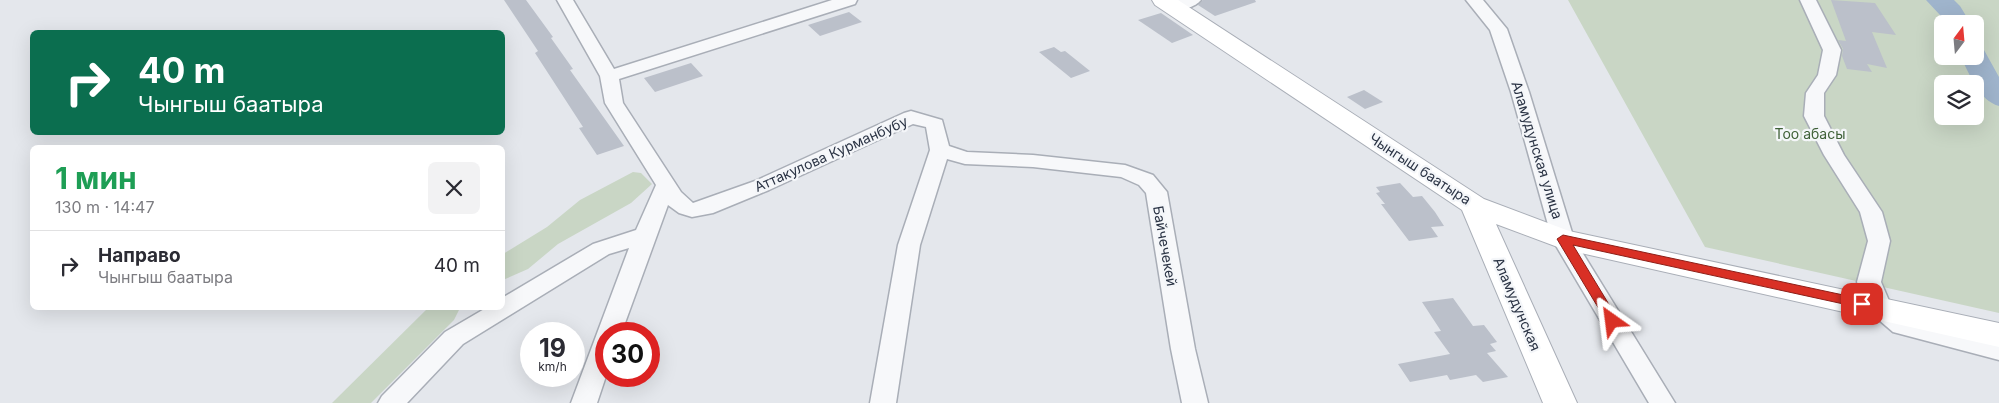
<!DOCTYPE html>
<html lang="ru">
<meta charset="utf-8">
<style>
body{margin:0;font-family:Inter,sans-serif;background:#f2f2f3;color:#2b2b33;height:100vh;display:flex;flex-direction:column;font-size:19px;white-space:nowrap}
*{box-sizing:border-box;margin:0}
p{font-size:16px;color:#7c7c81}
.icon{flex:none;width:28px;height:28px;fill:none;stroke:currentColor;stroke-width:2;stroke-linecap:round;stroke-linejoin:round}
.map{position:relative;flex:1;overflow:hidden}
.side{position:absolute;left:30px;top:145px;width:475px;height:165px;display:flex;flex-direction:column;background:#fff;border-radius:8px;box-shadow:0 5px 20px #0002}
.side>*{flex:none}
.banner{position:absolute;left:30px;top:30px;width:475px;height:105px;border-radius:8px;box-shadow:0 5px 20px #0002;background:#0b6e4f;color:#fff;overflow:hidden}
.needle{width:32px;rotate:16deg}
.controls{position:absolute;left:1934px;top:15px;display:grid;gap:10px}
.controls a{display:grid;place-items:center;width:50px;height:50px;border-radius:8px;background:#fff;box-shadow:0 5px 20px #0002;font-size:25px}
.speed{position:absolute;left:520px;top:322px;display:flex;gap:10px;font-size:25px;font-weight:700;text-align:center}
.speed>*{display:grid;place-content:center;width:65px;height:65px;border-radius:50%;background:#fff;box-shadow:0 5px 20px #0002;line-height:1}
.speed small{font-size:12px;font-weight:400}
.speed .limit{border:8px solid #d22;background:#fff;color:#111}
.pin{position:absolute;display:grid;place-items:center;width:42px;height:42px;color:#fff;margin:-21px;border-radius:10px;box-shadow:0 2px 8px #0006}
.me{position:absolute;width:55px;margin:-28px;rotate:329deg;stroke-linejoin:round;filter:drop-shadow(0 0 4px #0008)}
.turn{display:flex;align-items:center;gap:18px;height:105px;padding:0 25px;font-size:22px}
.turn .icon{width:65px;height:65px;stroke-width:2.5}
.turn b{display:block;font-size:35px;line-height:42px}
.round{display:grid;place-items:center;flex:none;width:52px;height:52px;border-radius:8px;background:#f2f2f3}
.overview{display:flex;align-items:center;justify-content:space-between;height:85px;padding:0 25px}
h1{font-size:30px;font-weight:700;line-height:38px;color:#1e9e55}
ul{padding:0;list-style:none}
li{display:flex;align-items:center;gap:15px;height:70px;padding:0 25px;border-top:1px solid #e1e1e2}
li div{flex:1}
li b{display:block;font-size:19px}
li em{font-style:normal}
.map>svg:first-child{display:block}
.green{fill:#c9d6c5;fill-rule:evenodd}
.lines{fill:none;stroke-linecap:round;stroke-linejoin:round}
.river{fill:#9fb4cc;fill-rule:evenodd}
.building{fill:#bbc0ca}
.street-casing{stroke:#a9aeb7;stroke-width:3}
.secondary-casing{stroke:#a9aeb7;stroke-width:2}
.street{fill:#f7f8fa;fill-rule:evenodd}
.secondary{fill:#fff;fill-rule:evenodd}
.route{fill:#d93025;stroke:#8d1f18}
.labels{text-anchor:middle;stroke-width:4.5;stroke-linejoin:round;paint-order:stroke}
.park-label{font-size:14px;fill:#3f6138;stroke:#f4f6f9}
.street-label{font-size:14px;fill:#2b3445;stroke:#f4f6f9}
</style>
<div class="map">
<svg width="1999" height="403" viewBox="0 0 1999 403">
<rect width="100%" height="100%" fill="#e4e7ec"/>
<g class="green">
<path d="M1568 0H1999V313L1705 247ZM1942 24H1975V56H1942ZM1942 84H1975V116H1942Z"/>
<polygon points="633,172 641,173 652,184 631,203 558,244 528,269 503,280 503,254 547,227 580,200"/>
<polygon points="428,308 460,308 454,320 371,403 332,403"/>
</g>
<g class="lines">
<g class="river">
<polygon points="1926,0 1954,0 1960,6 1971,24 1945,24 1940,15"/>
<path d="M1975 48 1984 50 1999 77V106C1978 100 1970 74 1960 56H1975Z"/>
</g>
</g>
<g class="building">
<polygon points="504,0 526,0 553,37 551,38 573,69 570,70 624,146 597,155 579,128 583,127 535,53 538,51"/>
<polygon points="1203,0 1255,0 1256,2 1215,16 1198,5"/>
<polygon points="1831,0 1875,3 1896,35 1872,32 1887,68 1867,64 1872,72 1847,69 1842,56 1843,49 1838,40 1846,41"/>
<polygon points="849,12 862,22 820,36 808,25"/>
<polygon points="1161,13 1193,35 1172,43 1138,20"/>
<polygon points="1054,47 1061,52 1065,51 1090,71 1071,78 1039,52"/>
<polygon points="691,63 703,76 655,92 644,78"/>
<polygon points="1364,90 1383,102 1365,109 1347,97"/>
<polygon points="1400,183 1413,197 1422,196 1435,212 1444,226 1431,227 1438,237 1409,241 1381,204 1385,204 1376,193 1380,192 1376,187"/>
<polygon points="1453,298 1473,326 1484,325 1497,342 1490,344 1496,351 1487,353 1508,377 1483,382 1476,375 1450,380 1447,375 1410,382 1398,364 1450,354 1434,332 1441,331 1422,302"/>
</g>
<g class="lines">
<defs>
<g id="street">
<polygon points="557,0 573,0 614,69 832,0 857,0 855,4 619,79 623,103 681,192 693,203 755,181 904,113 911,111 942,120 949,146 967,152 1033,155 1125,165 1153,175 1167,192 1195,349 1208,403 1182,403 1171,349 1146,193 1139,185 1121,177 1033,167 965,164 947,159 920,245 896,403 870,403 898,245 930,150 926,127 913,124 769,190 713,213 692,217 679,213 668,205 621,334 606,334 606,376 597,403 571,403 629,248 609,254 463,344 407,403 378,403 382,396 445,332 486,308 502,308 502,298 593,244 636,230 656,185 605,103 600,76"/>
<path d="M1175 0H1201C1195 8 1176 12 1167 10L1165 6 1167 2Z"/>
<polygon points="1466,0 1483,0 1507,29 1529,92 1574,239 1675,403 1649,403 1552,239 1511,92 1490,30"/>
<polygon points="1800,0 1816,0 1841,50 1836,75 1824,93 1824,116 1844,155 1882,212 1890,241 1881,282 1890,303 1910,319 1999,342 1999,360 1893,332 1872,314 1868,308 1857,282 1868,241 1860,212 1824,155 1804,116 1806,93 1818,75 1823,50"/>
</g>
<polygon id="secondary" points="1152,0 1178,0 1484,199 1569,231 1999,323 1999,347 1563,249 1496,224 1577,403 1543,403 1462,210 1155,5"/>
</defs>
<use href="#street" class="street-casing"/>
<use href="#secondary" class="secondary-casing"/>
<use href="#street" class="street"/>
<use href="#secondary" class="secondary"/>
</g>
<polygon class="route" points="1563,235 1862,299 1868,304 1862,308 1573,245 1619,321 1612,326 1608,324 1557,239"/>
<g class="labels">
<g class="park-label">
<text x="1810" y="139">Тоо абасы</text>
</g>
<g class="street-label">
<text transform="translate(1537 150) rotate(73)" y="5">Аламудунская улица</text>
<text transform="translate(831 154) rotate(-24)" y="5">Аттакулова Курманбубу</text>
<text transform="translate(1420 169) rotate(33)" y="5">Чынгыш баатыра</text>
<text transform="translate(1165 246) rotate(80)" y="5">Байчечекей</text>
<text transform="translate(1517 304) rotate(67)" y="5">Аламудунская</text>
</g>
</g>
</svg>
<div class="controls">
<a><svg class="needle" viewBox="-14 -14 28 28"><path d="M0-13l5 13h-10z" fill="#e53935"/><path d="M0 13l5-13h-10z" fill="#7c7c81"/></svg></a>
<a><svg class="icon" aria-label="layers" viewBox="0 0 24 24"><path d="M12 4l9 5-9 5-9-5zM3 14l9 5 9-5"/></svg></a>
</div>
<div class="speed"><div>19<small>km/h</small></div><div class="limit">30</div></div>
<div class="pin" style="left:1862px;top:304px;background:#d93025"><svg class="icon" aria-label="arrive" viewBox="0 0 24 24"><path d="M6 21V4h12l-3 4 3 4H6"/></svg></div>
<svg class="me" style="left:1612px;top:321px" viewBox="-20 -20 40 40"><path d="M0-17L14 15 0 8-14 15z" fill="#d93025" stroke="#fff" stroke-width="4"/></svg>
<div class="banner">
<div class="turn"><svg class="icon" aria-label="right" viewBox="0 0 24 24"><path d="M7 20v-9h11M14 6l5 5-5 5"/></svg><div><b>40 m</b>Чынгыш баатыра</div></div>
</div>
<section class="side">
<div class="overview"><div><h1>1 мин</h1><p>130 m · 14:47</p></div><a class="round"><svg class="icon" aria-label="close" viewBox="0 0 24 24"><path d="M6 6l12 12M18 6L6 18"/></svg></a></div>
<ul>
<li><svg class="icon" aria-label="right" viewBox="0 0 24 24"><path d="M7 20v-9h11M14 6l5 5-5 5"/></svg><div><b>Направо</b><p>Чынгыш баатыра</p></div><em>40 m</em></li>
</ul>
</section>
</div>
